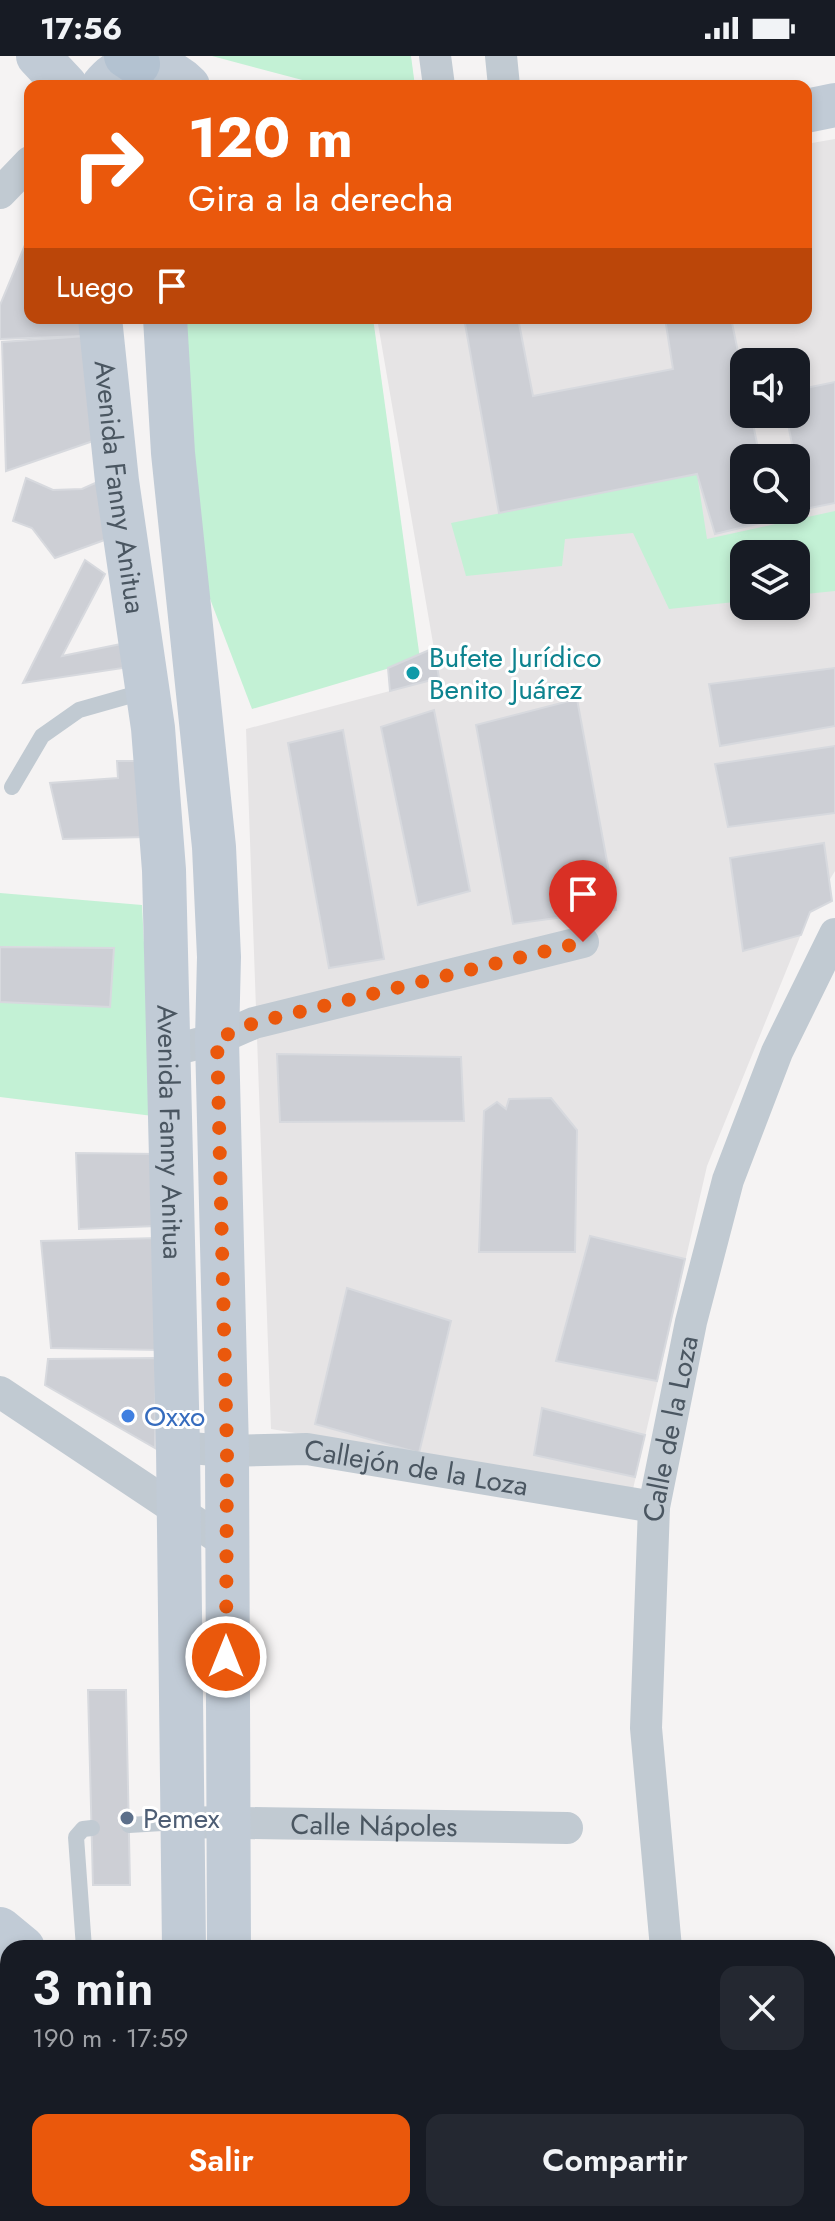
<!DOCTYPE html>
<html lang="es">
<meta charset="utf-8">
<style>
body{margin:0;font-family:Jost,sans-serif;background:#242831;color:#f1f3f6;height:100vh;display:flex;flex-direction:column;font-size:30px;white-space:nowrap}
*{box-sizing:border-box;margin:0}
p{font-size:26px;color:#9ea1a6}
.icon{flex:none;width:44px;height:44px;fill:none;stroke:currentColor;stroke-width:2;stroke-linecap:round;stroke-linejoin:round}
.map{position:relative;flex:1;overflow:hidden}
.details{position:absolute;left:0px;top:1884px;width:836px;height:282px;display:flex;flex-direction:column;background:#171b24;border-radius:24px 24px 0 0;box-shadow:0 4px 12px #0003}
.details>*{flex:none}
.top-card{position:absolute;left:24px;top:24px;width:788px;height:244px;border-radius:16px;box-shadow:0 4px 12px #0003;background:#ea580c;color:#fff;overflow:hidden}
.fabs{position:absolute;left:730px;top:292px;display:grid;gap:16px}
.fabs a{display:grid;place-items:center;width:80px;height:80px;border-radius:16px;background:#171b24;box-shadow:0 4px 12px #0003;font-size:40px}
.pin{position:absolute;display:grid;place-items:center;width:68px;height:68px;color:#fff;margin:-82px -34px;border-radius:50% 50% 50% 0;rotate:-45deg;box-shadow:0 0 8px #0007}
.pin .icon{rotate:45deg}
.me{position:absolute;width:88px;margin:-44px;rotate:0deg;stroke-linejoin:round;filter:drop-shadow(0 0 6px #0008)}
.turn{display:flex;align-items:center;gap:28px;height:168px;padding:0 32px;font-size:36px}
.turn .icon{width:104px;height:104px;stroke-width:2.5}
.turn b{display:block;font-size:56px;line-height:68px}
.then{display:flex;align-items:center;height:76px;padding:0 32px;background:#0003;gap:16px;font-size:30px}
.round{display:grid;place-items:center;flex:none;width:84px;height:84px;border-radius:16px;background:#242831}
.headline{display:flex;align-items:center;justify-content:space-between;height:136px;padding:0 32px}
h1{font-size:48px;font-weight:600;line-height:60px}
.button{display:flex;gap:16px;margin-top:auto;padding:16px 32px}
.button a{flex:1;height:92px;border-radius:16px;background:#ea580c;color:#fff;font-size:32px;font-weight:600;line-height:92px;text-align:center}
.button a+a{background:#242831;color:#f1f3f6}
.status{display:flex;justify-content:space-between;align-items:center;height:56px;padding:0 40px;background:#171b24;direction:ltr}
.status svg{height:22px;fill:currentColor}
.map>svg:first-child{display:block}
.education{fill:#e6e4e5;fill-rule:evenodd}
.green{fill:#c3f1d5}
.building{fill:#cdcfd5;stroke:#d7d9de;stroke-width:2}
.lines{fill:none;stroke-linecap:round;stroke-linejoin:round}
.lane{stroke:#c1cad2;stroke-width:16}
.street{stroke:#c1cad2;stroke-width:32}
.secondary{stroke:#c1cbd6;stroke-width:44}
.primary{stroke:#b3c2d1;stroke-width:44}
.route{stroke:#ea580c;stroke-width:14;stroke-dasharray:0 25.2}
.culture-dot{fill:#0f9aa8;stroke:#fff;stroke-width:3}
.shop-dot{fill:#3f7fe0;stroke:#fff;stroke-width:3}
.service-dot{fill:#5c6f8a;stroke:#fff;stroke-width:3}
.labels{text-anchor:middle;stroke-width:6;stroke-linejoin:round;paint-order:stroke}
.street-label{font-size:28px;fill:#4a5661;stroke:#fff}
.culture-label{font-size:28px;fill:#0d838f;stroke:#fff;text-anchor:start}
.shop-label{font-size:28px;fill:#366cbe;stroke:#fff;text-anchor:start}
.service-label{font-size:28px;fill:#4e5e75;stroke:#fff;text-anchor:start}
</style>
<div class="status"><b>17:56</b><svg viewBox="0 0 49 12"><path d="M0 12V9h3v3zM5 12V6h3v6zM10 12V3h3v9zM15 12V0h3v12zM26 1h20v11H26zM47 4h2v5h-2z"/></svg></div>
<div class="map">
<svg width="835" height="2165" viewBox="0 0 835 2165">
<rect width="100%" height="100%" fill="#f5f3f3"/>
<path class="education" d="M835 83V815L810 856 707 1110 633 1433 271 1373 246 673 439 622 377 262H806V88ZM744 306H796V358H744ZM744 402H796V454H744ZM744 498H796V550H744Z"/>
<g class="green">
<polygon points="212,0 411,0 415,30 325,30"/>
<polygon points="144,262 373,262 420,603 252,653 156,401"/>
<polygon points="697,418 707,483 835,455 835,535 796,539 796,498 744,498 744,545 669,553 633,477 565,483 562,510 466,520 451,467"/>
<polygon points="0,837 142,849 153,1060 0,1041 0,946 110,951 114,892 0,890"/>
</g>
<g class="building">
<polygon points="30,177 30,262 84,262 86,280 0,283 0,249"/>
<polygon points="464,262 518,262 533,340 673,313 665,262 731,262 744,325 744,358 751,358 760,402 744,402 744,454 771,454 773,464 715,478 697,418 499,457"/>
<polygon points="86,280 96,384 6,415 2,286"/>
<polygon points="835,326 835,447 805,453 786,358 796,358 796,334"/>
<polygon points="26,422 53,434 82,433 102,424 110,482 55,502 32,472 13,465"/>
<polygon points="85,504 105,518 62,600 121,588 123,612 23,627"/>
<polygon points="434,592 439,622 390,635 388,612"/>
<polygon points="835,612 835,670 720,690 709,628"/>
<polygon points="577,643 616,854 513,868 476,669"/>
<polygon points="434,654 470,835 418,849 381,671"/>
<polygon points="343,674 384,903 329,912 288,687"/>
<polygon points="835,690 835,757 728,771 715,708"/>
<polygon points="117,705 145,705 145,781 63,783 50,727 118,722"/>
<polygon points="824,787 832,845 810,856 801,879 743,895 730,802"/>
<polygon points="0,891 114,892 110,951 0,946"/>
<polygon points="277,998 461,1001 464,1065 280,1066"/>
<polygon points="551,1042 577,1074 575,1196 479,1196 484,1055 497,1046 506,1053 509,1043"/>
<polygon points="76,1097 156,1098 156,1170 79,1173"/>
<polygon points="590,1180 685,1203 657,1325 556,1305"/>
<polygon points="158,1182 160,1294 51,1292 41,1185"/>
<polygon points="347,1232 451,1265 419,1397 315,1368"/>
<polygon points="156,1302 155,1392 45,1329 48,1303"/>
<polygon points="542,1352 645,1379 635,1421 534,1399"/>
<polygon points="88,1634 126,1634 130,1829 93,1829"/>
</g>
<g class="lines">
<g class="lane">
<polyline points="12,731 42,680 79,654 146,635"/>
<polyline points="129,1769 179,1766"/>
<polyline points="84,1892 76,1781 83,1773 92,1772"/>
</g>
<g class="street">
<polyline points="435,0 439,30"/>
<polyline points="501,0 504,30"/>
<polyline points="0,137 30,106"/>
<polyline points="169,995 217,983 254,967 583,886"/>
<polyline points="0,1336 225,1486"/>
<path id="s1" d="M178 1391 227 1395 307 1393 654 1451"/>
<path id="s2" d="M182 1766 567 1772"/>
<path id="s3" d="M666 1892 646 1672 654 1451 691 1266 728 1124 777 996 835 878"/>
<polyline points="722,2158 724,2165"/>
</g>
<g class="secondary">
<polyline points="38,0 66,30"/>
<path d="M103 30C126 0 164 6 188 30"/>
<polyline points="806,55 835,49"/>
<path id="s4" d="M100 262 117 425 153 672 164 814 178 1391 184 1892"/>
<polyline points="165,262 173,397 214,791 219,901 217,983 227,1395 229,1892"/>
<polyline points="0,1873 23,1892"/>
<polyline points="0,1973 8,1979"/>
<polyline points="191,2158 191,2165"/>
<polyline points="230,2158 230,2165"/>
</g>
<polyline class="primary" points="126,0 138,8"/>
</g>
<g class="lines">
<polyline class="route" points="226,1601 227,1395 217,983 254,967 583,886"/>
</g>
<circle class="culture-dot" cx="413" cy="617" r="8"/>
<circle class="shop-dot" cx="128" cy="1360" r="8"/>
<circle class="service-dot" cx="127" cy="1762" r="8"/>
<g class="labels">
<g class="street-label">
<text dy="10" stroke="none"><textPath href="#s4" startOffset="170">Avenida Fanny Anitua</textPath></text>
<text dy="10" stroke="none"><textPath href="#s4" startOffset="818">Avenida Fanny Anitua</textPath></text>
<text dy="10" stroke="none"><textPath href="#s3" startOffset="522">Calle de la Loza</textPath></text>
<text dy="10" stroke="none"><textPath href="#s1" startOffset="240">Callejón de la Loza</textPath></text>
<text dy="10" stroke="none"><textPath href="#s2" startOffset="192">Calle Nápoles</textPath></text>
</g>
<g class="culture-label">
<text x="429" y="611">Bufete Jurídico<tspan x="429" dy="32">Benito Juárez</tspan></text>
</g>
<g class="shop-label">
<text x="144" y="1370">Oxxo</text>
</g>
<g class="service-label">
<text x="143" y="1772">Pemex</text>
</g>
</g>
</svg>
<div class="fabs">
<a><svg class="icon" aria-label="sound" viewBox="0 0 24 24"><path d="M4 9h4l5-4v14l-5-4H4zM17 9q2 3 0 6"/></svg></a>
<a><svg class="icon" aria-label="search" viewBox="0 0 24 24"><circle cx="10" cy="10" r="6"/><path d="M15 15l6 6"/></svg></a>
<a><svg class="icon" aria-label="layers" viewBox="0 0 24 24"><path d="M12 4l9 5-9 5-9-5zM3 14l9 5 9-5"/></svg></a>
</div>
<div class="pin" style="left:583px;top:886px;background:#d93025"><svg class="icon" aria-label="arrive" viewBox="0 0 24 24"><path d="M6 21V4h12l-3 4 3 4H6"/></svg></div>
<svg class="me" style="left:226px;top:1601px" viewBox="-20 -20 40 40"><circle r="17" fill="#ea580c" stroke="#fff" stroke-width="3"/><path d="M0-11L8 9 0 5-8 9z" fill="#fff"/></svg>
<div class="top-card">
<div class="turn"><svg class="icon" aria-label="right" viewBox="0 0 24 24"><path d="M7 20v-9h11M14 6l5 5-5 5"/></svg><div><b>120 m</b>Gira a la derecha</div></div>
<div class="then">Luego<svg class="icon" aria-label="arrive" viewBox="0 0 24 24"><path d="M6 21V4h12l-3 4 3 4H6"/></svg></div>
</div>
<section class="details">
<div class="headline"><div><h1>3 min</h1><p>190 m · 17:59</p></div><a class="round"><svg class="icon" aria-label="close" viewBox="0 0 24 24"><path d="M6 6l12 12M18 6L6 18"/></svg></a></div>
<div class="button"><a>Salir</a><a>Compartir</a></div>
</section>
</div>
